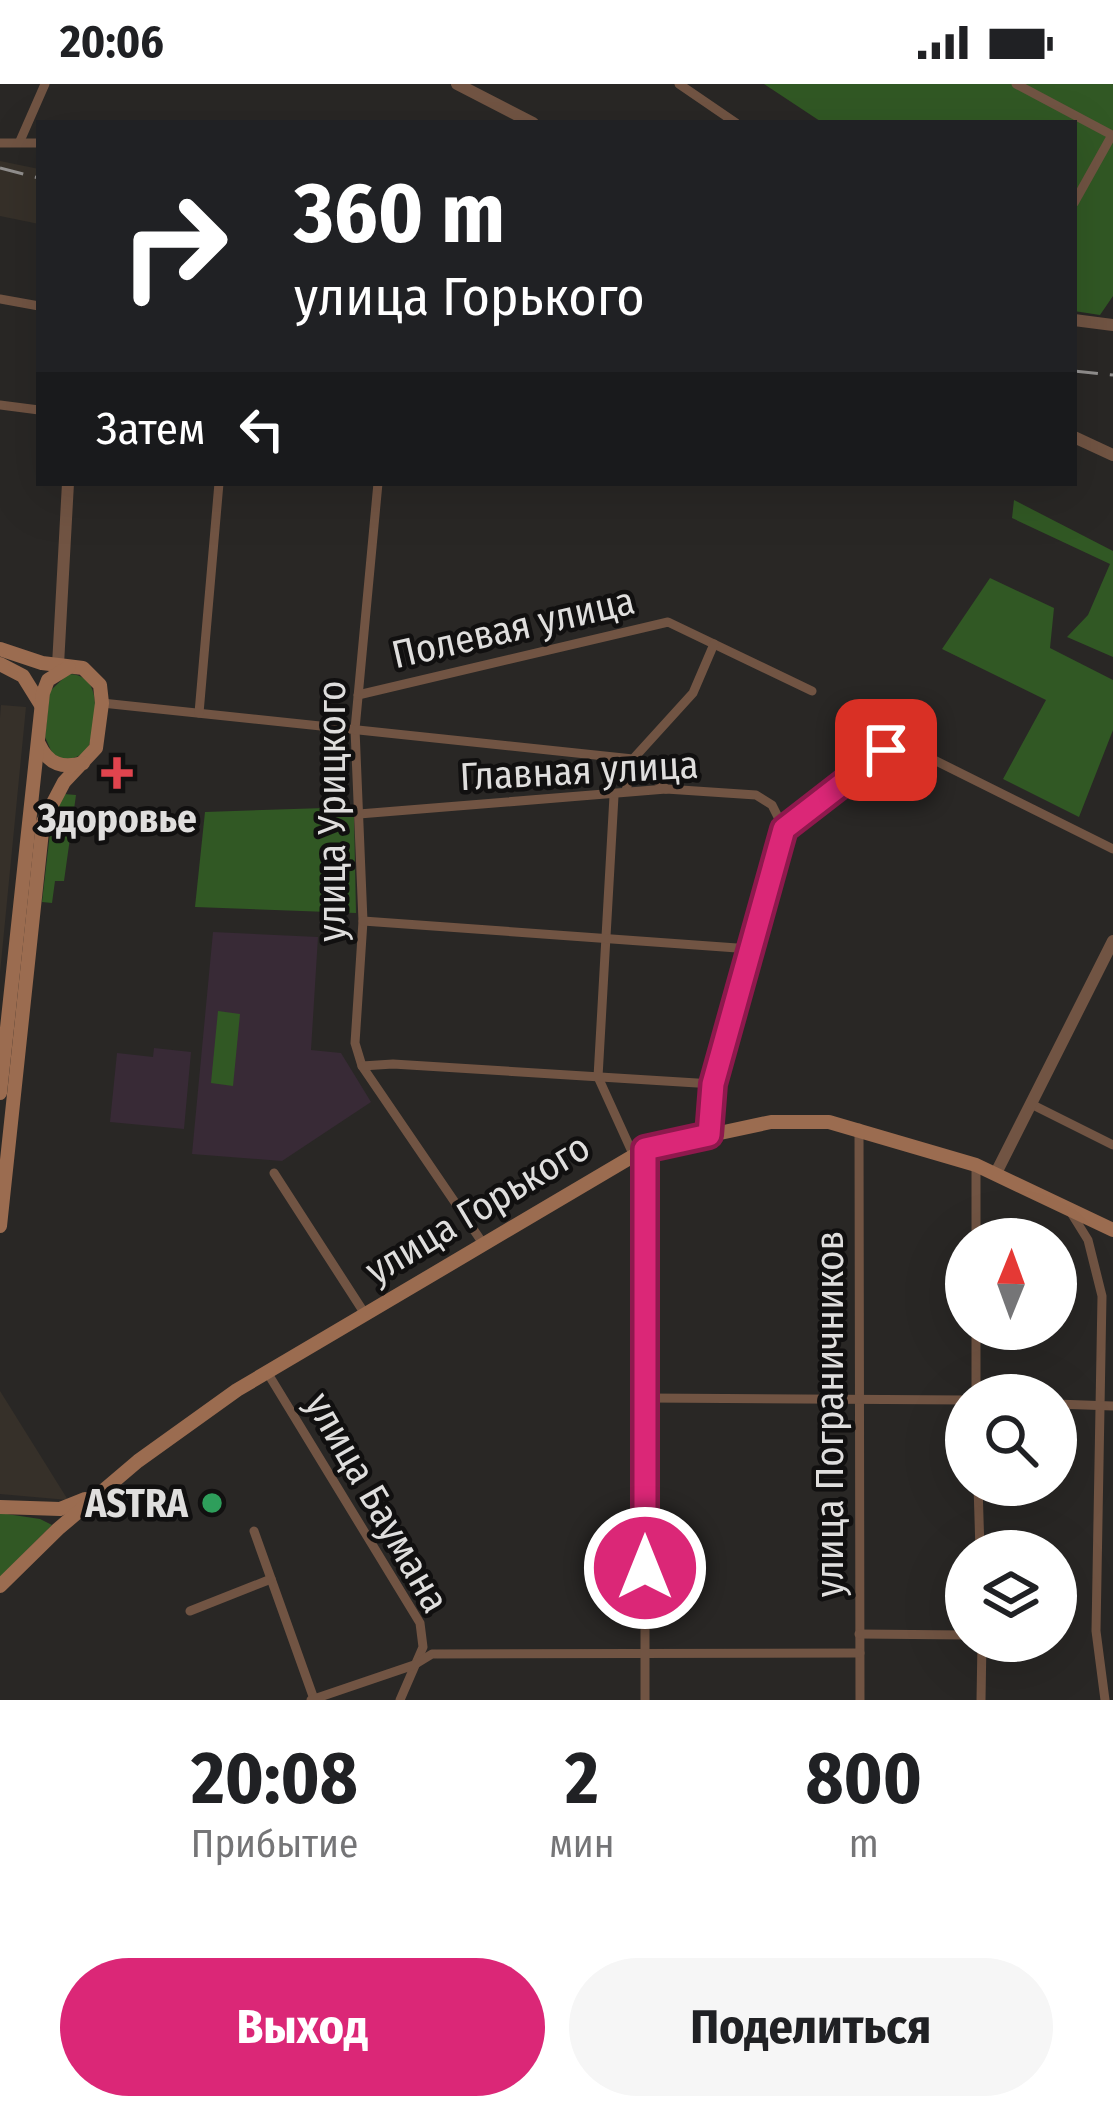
<!DOCTYPE html>
<html lang="ru">
<meta charset="utf-8">
<style>
body{margin:0;font-family:"Fira Sans Condensed",sans-serif;background:#f6f6f6;color:#202124;height:100vh;display:flex;flex-direction:column;font-size:45px;white-space:nowrap}
*{box-sizing:border-box;margin:0}
p{font-size:39px;color:#757577}
.icon{flex:none;width:66px;height:66px;fill:none;stroke:currentColor;stroke-width:2;stroke-linecap:round;stroke-linejoin:round}
.map{position:relative;height:1616px;overflow:hidden}
.drawer{display:flex;flex-direction:column;background:#fff;flex:1}
.drawer>*{flex:none}
.hud{position:absolute;left:36px;top:36px;width:1041px;height:366px;border-radius:0px;box-shadow:0 12px 48px #0002;background:#202124;color:#fff;overflow:hidden}
.needle{width:78px;rotate:1deg}
.buttons{position:absolute;left:945px;top:1134px;display:grid;gap:24px}
.buttons a{display:grid;place-items:center;width:132px;height:132px;border-radius:50%;background:#fff;box-shadow:0 12px 48px #0002;font-size:60px}
.pin{position:absolute;display:grid;place-items:center;width:102px;height:102px;color:#fff;margin:-51px;border-radius:24px;box-shadow:0 6px 18px #0006}
.me{position:absolute;width:132px;margin:-66px;rotate:0deg;stroke-linejoin:round;filter:drop-shadow(0 0 9px #0008)}
.turn{display:flex;align-items:center;gap:42px;height:252px;padding:0 60px;font-size:54px}
.turn .icon{width:156px;height:156px;stroke-width:2.5}
.turn b{display:block;font-size:84px;line-height:102px}
.then{display:flex;align-items:center;height:114px;padding:0 60px;background:#0003;gap:24px;font-size:45px}
.eta{display:flex;justify-content:space-evenly;align-items:center;height:204px;text-align:center}
.eta b{font-size:72px;font-weight:700;line-height:84px}
.cta{display:flex;gap:24px;margin-top:auto;padding:24px 60px}
.cta a{flex:1;height:138px;border-radius:72px;background:#db2777;color:#fff;font-size:48px;font-weight:700;line-height:138px;text-align:center}
.cta a+a{background:#f6f6f6;color:#202124}
.status{display:flex;justify-content:space-between;align-items:center;height:84px;padding:0 60px;background:#fff;direction:ltr}
.status svg{height:33px;fill:currentColor}
.map>svg:first-child{display:block}
.built{fill:#363029}
.education{fill:#382a36}
.green{fill:#315824}
.lines{fill:none;stroke-linecap:round;stroke-linejoin:round}
.minor{stroke:#715443;stroke-width:9}
.tertiary{stroke:#715443;stroke-width:12}
.secondary{stroke:#9b6c50;stroke-width:14}
.rail{stroke:#92908f;stroke-width:3;stroke-dasharray:24 12;stroke-linecap:butt}
.route-casing{stroke:#8e194d;stroke-width:30}
.route{stroke:#db2777;stroke-width:21}
.health-dot{fill:#e0444e;stroke:#111010;stroke-width:4.5}
.leisure-dot{fill:#2e9e5b;stroke:#111010;stroke-width:4.5}
.labels{text-anchor:middle;stroke-width:9;stroke-linejoin:round;paint-order:stroke}
.street-label{font-size:39px;fill:#dfdedd;stroke:#111010}
.poi-label{font-size:39px;font-weight:bold;fill:#dfdedd;stroke:#111010}
</style>
<div class="status"><b>20:06</b><svg viewBox="0 0 49 12"><path d="M0 12V9h3v3zM5 12V6h3v6zM10 12V3h3v9zM15 12V0h3v12zM26 1h20v11H26zM47 4h2v5h-2z"/></svg></div>
<div class="map">
<svg width="1113" height="1616" viewBox="0 0 1113 1616">
<rect width="100%" height="100%" fill="#292725"/>
<g class="built">
<polygon points="0,77 39,85 39,140 0,132"/>
<polygon points="1,621 26,623 0,889 0,634"/>
<polygon points="0,1307 68,1416 0,1410"/>
</g>
<g class="education">
<polygon points="213,848 318,853 311,966 341,969 371,1018 282,1077 192,1070"/>
<polygon points="154,964 191,968 184,1045 110,1038 117,969 153,973"/>
</g>
<g class="green">
<polygon points="764,0 1113,0 1113,212 1100,231 1074,227 1074,39 823,39"/>
<polygon points="1014,416 1113,467 1113,573 1067,553 1088,531 1110,480 1012,434"/>
<polygon points="990,494 1054,524 1050,564 1113,596 1113,646 1079,733 1003,695 1046,616 942,565"/>
<path d="M68 590C106 590 95 640 88 665 76 676 68 677 53 671L45 653 50 607Z"/>
<polygon points="64,710 76,711 64,797 55,797 52,819 42,818 51,740"/>
<polygon points="325,724 354,732 356,829 195,823 205,728"/>
<polygon points="218,927 240,930 233,1002 211,999"/>
<polygon points="0,1429 40,1435 52,1441 0,1493"/>
</g>
<g class="lines">
<g class="minor">
<polyline points="679,0 736,39"/>
<polyline points="1016,0 1112,51 1074,119"/>
<polyline points="20,57 45,0"/>
<polyline points="0,59 39,59"/>
<polyline points="0,215 39,222"/>
<polyline points="0,321 39,326"/>
<polyline points="378,399 355,645 363,837 355,959 362,982 482,1158"/>
<polyline points="358,611 668,538 812,607"/>
<polyline points="102,619 633,675 666,705"/>
<polyline points="199,629 219,399"/>
<polyline points="626,707 633,675 693,609 714,560"/>
<polyline points="614,712 598,993 633,1070"/>
<polyline points="359,730 666,705 756,711 772,721 784,745"/>
<polyline points="363,837 751,865"/>
<polyline points="362,982 393,980 713,1000"/>
<polyline points="1031,1020 1113,1061"/>
<polyline points="859,1044 860,1616"/>
<polyline points="709,1051 713,1000 722,980 784,745 886,666 910,664 1113,765"/>
<polyline points="976,1081 976,1155"/>
<polyline points="274,1089 365,1230"/>
<polyline points="1070,1127 1088,1156 1102,1212 1096,1547 1105,1616"/>
<polyline points="976,1245 976,1311"/>
<polyline points="267,1288 420,1539 423,1563 400,1616"/>
<polyline points="646,1314 966,1316"/>
<polyline points="1056,1320 1113,1322"/>
<polyline points="978,1401 980,1467"/>
<polyline points="254,1447 314,1615"/>
<polyline points="190,1527 271,1495"/>
<polyline points="859,1550 966,1551"/>
<polyline points="311,1616 414,1581 432,1570 860,1569"/>
<polyline points="645,1616 645,1065"/>
<polyline points="981,1616 982,1557"/>
</g>
<g class="tertiary">
<polyline points="457,0 533,39"/>
<polyline points="1074,236 1113,241"/>
<polyline points="1074,353 1113,371"/>
<polyline points="58,581 68,399"/>
<polyline points="996,1089 1113,857"/>
</g>
<g class="secondary">
<polyline points="0,565 42,579 83,584 100,601 102,619 96,664 64,698 43,738 0,1142"/>
<polyline points="0,580 23,592 41,621"/>
<path d="M39 660C48 680 62 685 83 679"/>
<polyline points="0,1009 43,609 48,596 69,583"/>
<polyline points="0,1423 60,1425 85,1415"/>
<polyline points="0,1502 58,1445 138,1377 237,1306 645,1065 771,1038 829,1038 976,1081 1113,1146"/>
</g>
<g class="rail">
<polyline points="0,84 39,94"/>
<polyline points="1074,287 1113,291"/>
</g>
</g>
<g class="lines">
<defs>
<polyline id="route" points="645,1484 645,1065 709,1051 713,1000 784,745 886,666"/>
</defs>
<use href="#route" class="route-casing"/>
<use href="#route" class="route"/>
</g>
<path class="health-dot" d="M111 671h12v12h12v12h-12v12h-12v-12h-12v-12h12z"/>
<circle class="leisure-dot" cx="212" cy="1419" r="12"/>
<g class="labels">
<g class="street-label">
<text transform="translate(513 543) rotate(-13)" y="14">Полевая улица</text>
<text transform="translate(579 686) rotate(-3)" y="14">Главная улица</text>
<text transform="translate(331 727) rotate(-90)" y="14">улица Урицкого</text>
<text transform="translate(477 1124) rotate(-31)" y="14">улица Горького</text>
<text transform="translate(829 1330) rotate(-90)" y="14">улица Пограничников</text>
<text transform="translate(378 1418) rotate(60)" y="14">улица Баумана</text>
</g>
<g class="poi-label">
<text x="117" y="748">Здоровье</text>
<text x="188" y="1433" text-anchor="end">ASTRA</text>
</g>
</g>
</svg>
<div class="buttons">
<a><svg class="needle" viewBox="-14 -14 28 28"><path d="M0-13l5 13h-10z" fill="#e53935"/><path d="M0 13l5-13h-10z" fill="#757577"/></svg></a>
<a><svg class="icon" aria-label="search" viewBox="0 0 24 24"><circle cx="10" cy="10" r="6"/><path d="M15 15l6 6"/></svg></a>
<a><svg class="icon" aria-label="layers" viewBox="0 0 24 24"><path d="M12 4l9 5-9 5-9-5zM3 14l9 5 9-5"/></svg></a>
</div>
<div class="pin" style="left:886px;top:666px;background:#d93025"><svg class="icon" aria-label="arrive" viewBox="0 0 24 24"><path d="M6 21V4h12l-3 4 3 4H6"/></svg></div>
<svg class="me" style="left:645px;top:1484px" viewBox="-20 -20 40 40"><circle r="17" fill="#db2777" stroke="#fff" stroke-width="3"/><path d="M0-11L8 9 0 5-8 9z" fill="#fff"/></svg>
<div class="hud">
<div class="turn"><svg class="icon" aria-label="right" viewBox="0 0 24 24"><path d="M7 20v-9h11M14 6l5 5-5 5"/></svg><div><b>360 m</b>улица Горького</div></div>
<div class="then">Затем<svg class="icon" aria-label="left" viewBox="0 0 24 24"><path d="M17 20v-9H6M10 6l-5 5 5 5"/></svg></div>
</div>
</div>
<section class="drawer">
<div class="eta">
<div><b>20:08</b><p>Прибытие</p></div>
<div><b>2</b><p>мин</p></div>
<div><b>800</b><p>m</p></div>
</div>
<div class="cta"><a>Выход</a><a>Поделиться</a></div>
</section>
